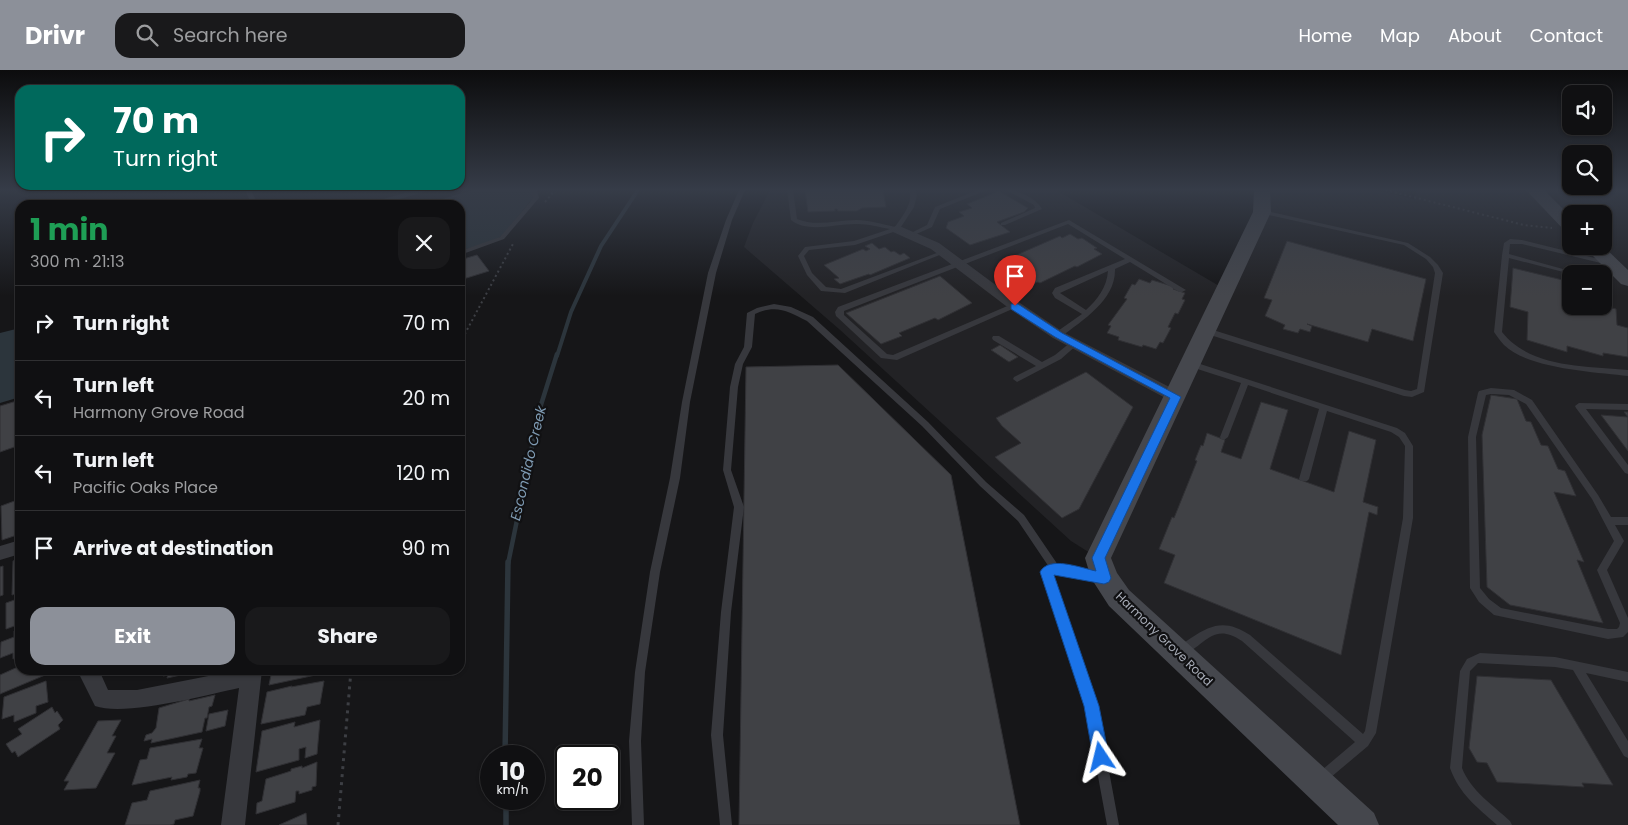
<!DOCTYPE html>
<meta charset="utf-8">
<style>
body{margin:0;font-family:Poppins,sans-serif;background:#19191b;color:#f1f3f6;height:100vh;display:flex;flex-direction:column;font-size:19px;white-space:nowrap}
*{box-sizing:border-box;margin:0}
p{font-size:16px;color:#9c9d9f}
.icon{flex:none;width:28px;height:28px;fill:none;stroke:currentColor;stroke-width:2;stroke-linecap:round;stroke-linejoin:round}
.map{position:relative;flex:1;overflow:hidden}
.panel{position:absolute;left:15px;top:130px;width:450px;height:475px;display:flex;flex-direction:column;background:#101012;border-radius:15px;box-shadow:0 1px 4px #0004,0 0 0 1px #303032}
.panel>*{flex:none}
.guide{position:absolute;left:15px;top:15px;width:450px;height:105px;border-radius:15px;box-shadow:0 1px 4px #0004,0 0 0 1px #303032;background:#00695c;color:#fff;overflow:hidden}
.controls{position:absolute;left:1562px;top:15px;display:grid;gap:10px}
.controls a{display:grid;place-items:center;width:50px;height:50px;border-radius:10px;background:#101012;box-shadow:0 1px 4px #0004,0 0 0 1px #303032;font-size:25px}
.speed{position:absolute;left:480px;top:675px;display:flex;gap:10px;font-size:25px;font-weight:700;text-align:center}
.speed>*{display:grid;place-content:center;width:65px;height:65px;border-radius:50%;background:#101012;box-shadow:0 1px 4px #0004,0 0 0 1px #303032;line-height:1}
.speed small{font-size:12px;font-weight:400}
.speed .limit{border:2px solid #111;border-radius:8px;background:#fff;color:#111}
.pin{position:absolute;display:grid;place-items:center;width:42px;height:42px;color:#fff;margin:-51px -21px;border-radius:50% 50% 50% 0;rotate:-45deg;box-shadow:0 0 5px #0007}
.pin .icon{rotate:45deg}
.me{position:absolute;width:55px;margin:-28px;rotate:350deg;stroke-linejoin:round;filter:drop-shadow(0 0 4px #0008)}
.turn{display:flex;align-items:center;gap:18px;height:105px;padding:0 15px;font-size:22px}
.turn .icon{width:65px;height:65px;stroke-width:2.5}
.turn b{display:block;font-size:35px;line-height:42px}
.round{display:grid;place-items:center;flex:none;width:52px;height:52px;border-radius:15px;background:#19191b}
.overview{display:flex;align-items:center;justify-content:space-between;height:85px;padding:0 15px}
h1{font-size:30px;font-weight:700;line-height:38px;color:#1e9e55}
.action{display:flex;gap:10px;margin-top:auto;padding:10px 15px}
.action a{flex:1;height:58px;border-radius:15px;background:#8c9099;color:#fff;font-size:20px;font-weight:700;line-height:58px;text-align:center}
.action a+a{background:#19191b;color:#f1f3f6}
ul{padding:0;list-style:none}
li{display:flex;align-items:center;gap:15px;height:75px;padding:0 15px;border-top:1px solid #303032}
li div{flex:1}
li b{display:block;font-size:19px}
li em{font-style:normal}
header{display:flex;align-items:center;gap:30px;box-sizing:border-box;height:70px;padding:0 25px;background:#8c9099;color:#fff}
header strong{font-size:24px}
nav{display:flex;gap:28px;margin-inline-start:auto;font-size:18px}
.search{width:350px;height:45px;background:#19191b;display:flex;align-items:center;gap:12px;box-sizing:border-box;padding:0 18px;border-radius:15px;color:#9c9d9f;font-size:19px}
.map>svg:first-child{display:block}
.built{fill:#222225;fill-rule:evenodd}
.water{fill:#2c353c}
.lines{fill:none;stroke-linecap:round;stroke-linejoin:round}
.stream-far2{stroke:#2c353c;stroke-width:4}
.stream-far1{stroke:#2c353c;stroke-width:4.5}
.stream{stroke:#2c353c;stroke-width:5.5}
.building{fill:#404145;stroke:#303034}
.path-far1{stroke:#3d3f44;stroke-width:2;stroke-dasharray:2 3;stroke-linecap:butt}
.path{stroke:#3d3f44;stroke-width:3;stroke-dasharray:3 5;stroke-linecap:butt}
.lane{fill:#37383d;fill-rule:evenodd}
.street{fill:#37383d;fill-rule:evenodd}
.secondary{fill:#45474d;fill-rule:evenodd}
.route{fill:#1a73e8;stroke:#114b97}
.labels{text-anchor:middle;stroke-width:4.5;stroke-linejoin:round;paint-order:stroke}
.street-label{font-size:12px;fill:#a8adb8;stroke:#111113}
.water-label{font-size:14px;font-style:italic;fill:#7f9bb3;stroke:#111113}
</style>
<header>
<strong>Drivr</strong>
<div class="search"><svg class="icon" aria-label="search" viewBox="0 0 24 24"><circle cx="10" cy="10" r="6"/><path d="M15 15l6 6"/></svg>Search here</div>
<nav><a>Home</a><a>Map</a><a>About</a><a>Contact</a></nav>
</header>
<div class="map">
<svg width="1628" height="755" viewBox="0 0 1628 755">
<rect width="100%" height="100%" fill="#161618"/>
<path class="built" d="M770 120H1056L1226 220 1272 120H1375L1414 129 1416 120H1628V755H1362L1119 528 1098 488 1071 471 839 259 744 177 753 153ZM1571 144H1604V176H1571ZM1571 204H1604V236H1571Z"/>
<g class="water">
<polygon points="473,120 532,120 533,128 503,165 496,170 460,181 460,135 422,135"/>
<polygon points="20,258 20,327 0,333 0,263"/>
</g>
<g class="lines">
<g class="stream-far2">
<polyline points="369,135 424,120"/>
<polyline points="557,286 571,242 601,176 638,120"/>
</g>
<polyline class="stream-far1" points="508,494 540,338 557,284"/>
<g class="stream">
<polyline points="505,686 508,492"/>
<polyline points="506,729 506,755"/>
</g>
</g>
<g class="building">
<polygon points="805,120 883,120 886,137 862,138 857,141 838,141 837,139 835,139 835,141 808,142"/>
<polygon points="999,121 1028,138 1024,142 997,152 1010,162 970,175 946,158 948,152 964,146 959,142 972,138 967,134"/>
<polygon points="1070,164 1078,169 1082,168 1097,178 1094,179 1102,184 1077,197 1075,196 1040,213 1038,212 1029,215 1021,210 1017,211 1002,200 1005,199 998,193 1060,166 1062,168"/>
<polygon points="1287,171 1426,209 1413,271 1372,259 1368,272 1307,254 1312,256 1310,262 1300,259 1298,263 1283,259 1285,255 1265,246 1272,230 1264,228"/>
<polygon points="872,173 879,179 885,177 891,182 894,181 900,185 904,183 910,188 870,205 869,204 840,214 834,209 839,208 824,195 863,179 866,181 870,179 865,176"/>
<polygon points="477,185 489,201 460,210 460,190"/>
<polygon points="1513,198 1571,212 1571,236 1604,236 1616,239 1617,255 1628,258 1628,287 1603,283 1603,286 1567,276 1567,282 1527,270 1528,242 1510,237"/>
<polygon points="940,206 972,233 938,250 935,248 899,263 902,266 881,274 846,243"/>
<polygon points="1139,209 1150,213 1152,210 1175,217 1173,219 1185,223 1182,229 1185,230 1178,244 1175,243 1168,257 1171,258 1163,273 1160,272 1156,279 1143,275 1142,277 1118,270 1119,267 1107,263 1111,256 1108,255 1127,229 1124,228 1132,214 1135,215"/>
<polygon points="1000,275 1018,287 1009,292 991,280"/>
<polygon points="838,295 951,405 1020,755 739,755 746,297"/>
<polygon points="1086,302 1133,337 1079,439 1062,448 995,387 1021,373 1002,356 996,348"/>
<polygon points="1491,325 1517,329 1526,351 1531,352 1541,375 1548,376 1558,399 1565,401 1576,426 1554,422 1584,492 1577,490 1603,553 1510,535 1487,517 1482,365"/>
<polygon points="20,330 20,375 0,382 0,336"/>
<polygon points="1261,332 1288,340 1270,399 1334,422 1349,361 1376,370 1363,432 1378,437 1377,445 1369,442 1341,585 1164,513 1175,485 1159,479 1172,447 1174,448 1197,391 1195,390 1201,375 1203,376 1207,363 1225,370 1221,382 1241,389"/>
<polygon points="1624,342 1628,342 1628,381 1601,345 1628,347"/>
<polygon points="20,429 20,464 2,470 1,436"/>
<polygon points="20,488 20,522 12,525 13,491"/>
<polygon points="3,496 3,525 0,526 0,497"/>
<polygon points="20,528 20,554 6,559 6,533"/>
<polygon points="20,559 20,586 13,589 13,583 0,588 1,572 14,567 14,561"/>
<polygon points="20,589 20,600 57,600 0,624 0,605 20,596"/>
<polygon points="163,600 203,600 167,608 168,605 163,606"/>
<polygon points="272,600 326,600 325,603 269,615"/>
<polygon points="1477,606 1551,610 1613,715 1582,713 1584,717 1497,712 1487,693 1477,692 1469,678"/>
<polygon points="46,611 48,632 36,636 36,643 14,652 14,645 2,649 4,627"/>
<polygon points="324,611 320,634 307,637 305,645 261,654 267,622 292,616 291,617"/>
<polygon points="215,625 212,636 209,637 207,648 205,648 202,662 151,673 152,669 144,671 146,665 152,663 156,658 159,638 189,629 189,631"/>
<polygon points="52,637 55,643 57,641 63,650 58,655 60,659 18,687 15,681 12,683 6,674 22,664 18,659"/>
<polygon points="228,640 225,656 206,661 209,644"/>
<polygon points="121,650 112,666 116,666 107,683 115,683 96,718 64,720 69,711 64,711 98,651"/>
<polygon points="320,650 317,684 305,688 306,677 299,679 299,690 256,702 262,661 295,652 294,657"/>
<polygon points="202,669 199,678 203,678 196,703 188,704 187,707 171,710 172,707 132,715 140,690 147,689 150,678"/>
<polygon points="317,692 316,716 312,717 312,720 299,724 299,721 296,721 295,732 256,744 257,733 262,731 266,709 291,701 291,699 302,696 302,698"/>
<polygon points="200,710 198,718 200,718 200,721 193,746 175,750 174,754 170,755 125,755 132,733 147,730 150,721"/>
<polygon points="306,743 307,755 279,755"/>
</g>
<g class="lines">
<g class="path-far1">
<polyline points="1385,120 1524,155 1552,158"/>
<polyline points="545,132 555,120"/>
<polyline points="460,273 514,172"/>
</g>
<polyline class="path" points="338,755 351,600"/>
<g class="lane">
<polygon points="245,120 251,120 258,135 252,135"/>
<polygon points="531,120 537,120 539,128 504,169 460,185 460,181 500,167 530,132 533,128"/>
<polygon points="739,120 745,120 732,150 716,203 690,332 680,408 660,502 645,602 641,671 644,755 632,755 629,671 635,602 650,502 670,408 682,332 708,203 726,150"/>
<path d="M787 120H793L797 149C816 157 836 150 856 150 869 150 882 154 895 157 902 146 914 133 909 120H915L917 125 914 137 899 160 855 175 809 180 804 186 812 203 826 217 841 219 942 181 944 180 947 182 845 223 821 221 807 205 798 186 805 177 854 171 890 159C879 157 868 154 858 154 836 153 809 164 791 150Z"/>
<polygon points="978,120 987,120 940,139 932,157 912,166 908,166 907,165 927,155 935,137"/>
<path d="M1006 120C1018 120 1036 128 1042 139L1005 155H1001V153L1035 138 1034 135Z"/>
<polygon points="423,131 426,133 424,135 417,135"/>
<polygon points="1262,140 1408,173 1430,187 1438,195 1443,203 1424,322 1412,327 1404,326 1204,263 1203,261 1204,259 1210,259 1405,320 1411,321 1417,319 1435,203 1433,197 1426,189 1404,175 1260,143 1260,141"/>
<path d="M1069 150 1186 220 1182 222H1179L1130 192 1115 199C1116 230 1083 250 1061 267H1055L1054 265 1055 263 1082 244 1055 228 1052 223 1055 218 1125 189 1068 154 844 241V245L887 284 893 285 1012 234H1015L1019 236 897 290 881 288 836 246 835 242 838 237ZM1108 201C1107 217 1097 230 1086 240L1060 223Z"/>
<path d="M1510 169 1522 170 1611 192 1612 193 1609 195 1522 174H1510L1509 184 1581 204H1571L1509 188 1502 262C1530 298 1586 296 1628 300V306C1595 302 1528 299 1504 275 1500 271 1497 266 1494 262L1502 185 1504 173Z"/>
<path d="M774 234 791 237 813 247 928 352 986 412 1024 445 1058 495 1106 505 1107 508 1106 511 1102 512 1056 502 1053 504 1097 636 1119 755H1107L1085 636 1042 502 1043 499 1049 497 1018 451 980 416 922 356 807 251C788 241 776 234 755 244L752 277 743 294 738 317 731 400 744 437 731 542 723 665 732 755H720L711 665 721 542 734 437 723 400 730 317 735 294 744 277 747 243 757 238Z"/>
<polygon points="993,266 999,266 1042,292 1055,285 1071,272 1074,272 1078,274 1061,289 1017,312 1013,309 1014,307 1036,296 993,270 992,268"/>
<path d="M1191 291 1397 358 1405 363 1413 376V448L1376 663 1368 676 1324 713 1320 715 1316 713 1314 709 1316 705 1355 672 1242 571C1212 551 1206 576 1181 586L1177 584 1176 581C1179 575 1185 572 1191 568 1213 553 1227 550 1250 565L1363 664 1365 661 1403 448 1405 376 1399 367 1391 362 1327 341 1309 409 1307 411H1301L1299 409 1319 339 1248 315 1228 367 1224 370 1221 369 1220 367 1241 313 1188 296 1187 294 1188 292Z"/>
<path d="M1491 318 1514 320 1532 330 1598 425 1611 447H1628V455H1615L1624 471 1607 500 1628 548V562L1623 567 1608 569 1494 545 1479 532 1470 518 1468 367 1478 323 1479 321ZM1491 324 1509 325 1526 334 1592 429 1614 471 1597 500 1620 553 1619 557 1617 559H1608L1501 538 1489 529 1480 518 1476 367 1486 325Z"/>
<polygon points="1579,333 1628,334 1628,340 1586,339 1628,395 1628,404 1625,403 1576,338 1575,336"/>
<path d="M1480 583 1555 587 1628 602V612L1586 603 1628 671V688L1624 686 1573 600 1555 597 1478 593 1470 601 1462 698C1471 721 1493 735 1510 751L1512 755H1497C1476 736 1460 725 1450 698L1460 601 1467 589Z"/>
</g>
<g class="street">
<polygon points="897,155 939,173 1020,233 1063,262 1181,323 1184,327 1181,331 1171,331 1053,268 1010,239 931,179 893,162 891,159"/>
<polygon points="20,470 20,484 0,490 0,476"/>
<path d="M79 600H99L108 620H137L239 600H262L245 755H221L239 618C205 625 125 647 95 636L80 606Z"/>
</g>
<g class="secondary">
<polygon points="1254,120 1270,120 1271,142 1111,488 1117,503 1129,520 1374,743 1379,755 1338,755 1109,536 1091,508 1085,488 1253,142"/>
<polygon points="1526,120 1544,120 1571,147 1571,162 1565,161"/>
<polygon points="1583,176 1603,176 1628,200 1628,216 1621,214"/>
</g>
</g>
<linearGradient id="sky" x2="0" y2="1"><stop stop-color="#0c0c0d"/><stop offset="0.53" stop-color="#363c48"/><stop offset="1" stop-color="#363c48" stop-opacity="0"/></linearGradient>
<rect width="1628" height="226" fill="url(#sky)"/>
<path class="route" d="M1011 234H1018L1062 263 1181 327 1105 488 1111 508 1109 512 1104 514 1054 505 1099 636 1109 687 1106 692 1101 694 1095 692 1093 687 1084 636 1040 502C1049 485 1081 498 1096 501L1092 488 1170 328 1055 267 1011 239Z"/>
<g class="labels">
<g class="street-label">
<text transform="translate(1164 569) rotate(44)" y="4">Harmony Grove Road</text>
</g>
<g class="water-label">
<text transform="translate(528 393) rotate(-77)" y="5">Escondido Creek</text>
</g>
</g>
</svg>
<div class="controls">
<a><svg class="icon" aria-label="sound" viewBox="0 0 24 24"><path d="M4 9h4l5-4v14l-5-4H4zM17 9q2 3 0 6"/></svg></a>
<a><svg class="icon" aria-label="search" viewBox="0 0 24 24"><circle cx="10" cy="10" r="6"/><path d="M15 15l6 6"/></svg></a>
<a>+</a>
<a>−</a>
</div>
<div class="speed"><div>10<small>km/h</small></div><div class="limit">20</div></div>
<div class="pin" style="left:1015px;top:236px;background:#d93025"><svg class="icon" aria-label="arrive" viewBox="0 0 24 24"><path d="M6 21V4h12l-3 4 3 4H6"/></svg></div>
<svg class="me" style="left:1101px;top:687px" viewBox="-20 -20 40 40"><path d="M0-17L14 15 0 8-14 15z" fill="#1a73e8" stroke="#fff" stroke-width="4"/></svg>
<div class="guide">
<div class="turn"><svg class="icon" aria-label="right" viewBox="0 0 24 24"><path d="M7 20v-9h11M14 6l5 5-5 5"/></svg><div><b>70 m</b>Turn right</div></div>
</div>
<section class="panel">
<div class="overview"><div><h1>1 min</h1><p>300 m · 21:13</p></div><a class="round"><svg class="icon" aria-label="close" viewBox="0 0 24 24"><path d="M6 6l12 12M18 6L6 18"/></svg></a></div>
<ul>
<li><svg class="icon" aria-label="right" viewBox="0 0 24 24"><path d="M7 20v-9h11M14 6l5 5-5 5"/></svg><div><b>Turn right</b></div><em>70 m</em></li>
<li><svg class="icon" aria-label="left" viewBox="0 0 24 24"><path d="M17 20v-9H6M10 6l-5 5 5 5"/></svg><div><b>Turn left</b><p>Harmony Grove Road</p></div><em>20 m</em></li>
<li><svg class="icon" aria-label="left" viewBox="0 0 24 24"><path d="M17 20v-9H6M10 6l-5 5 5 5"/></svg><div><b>Turn left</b><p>Pacific Oaks Place</p></div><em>120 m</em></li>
<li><svg class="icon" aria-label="arrive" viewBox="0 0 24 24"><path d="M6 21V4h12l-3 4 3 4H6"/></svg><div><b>Arrive at destination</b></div><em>90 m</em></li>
</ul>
<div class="action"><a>Exit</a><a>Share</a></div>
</section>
</div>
